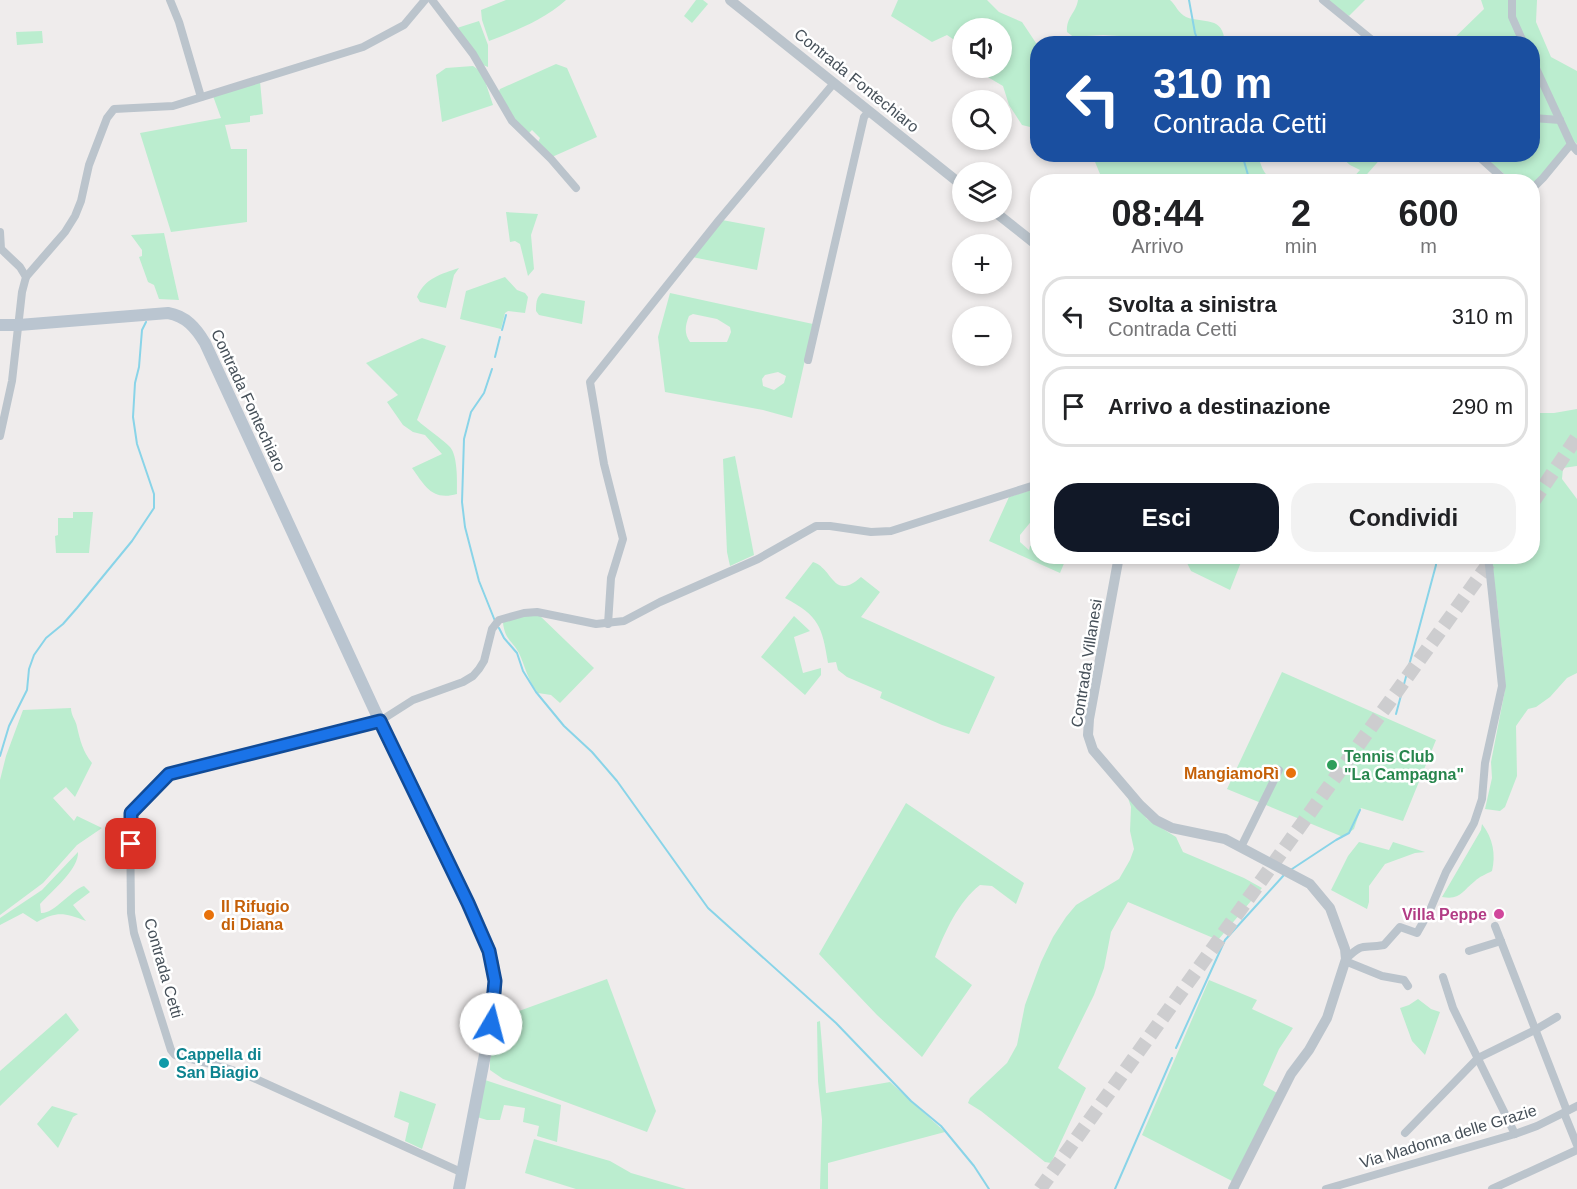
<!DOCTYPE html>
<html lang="it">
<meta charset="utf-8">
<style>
body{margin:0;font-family:Helvetica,sans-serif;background:#f2f2f2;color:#202124;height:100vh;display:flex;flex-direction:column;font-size:22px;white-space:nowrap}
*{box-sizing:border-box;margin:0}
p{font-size:20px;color:#757577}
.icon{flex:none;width:33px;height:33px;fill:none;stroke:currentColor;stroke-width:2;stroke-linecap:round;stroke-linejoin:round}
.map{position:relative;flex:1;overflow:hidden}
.details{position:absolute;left:1030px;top:174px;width:510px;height:390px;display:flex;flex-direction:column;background:#fff;border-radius:24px;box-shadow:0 3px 9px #0003}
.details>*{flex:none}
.banner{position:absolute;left:1030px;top:36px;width:510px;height:126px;border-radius:24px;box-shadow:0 3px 9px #0003;background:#1a4fa0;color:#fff;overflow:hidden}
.fabs{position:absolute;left:952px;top:18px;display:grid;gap:12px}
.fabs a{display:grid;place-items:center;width:60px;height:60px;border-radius:50%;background:#fff;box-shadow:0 3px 9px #0003;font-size:30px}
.pin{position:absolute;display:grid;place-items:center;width:51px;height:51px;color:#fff;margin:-26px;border-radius:12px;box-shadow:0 3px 9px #0006}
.me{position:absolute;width:66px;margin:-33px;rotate:8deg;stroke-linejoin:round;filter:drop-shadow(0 0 4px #0008)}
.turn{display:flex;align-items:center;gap:21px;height:126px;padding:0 24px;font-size:27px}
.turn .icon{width:78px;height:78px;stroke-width:2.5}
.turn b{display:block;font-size:42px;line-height:51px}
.eta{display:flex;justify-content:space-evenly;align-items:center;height:102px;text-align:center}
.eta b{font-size:36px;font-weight:700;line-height:42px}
.cta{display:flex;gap:12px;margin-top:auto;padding:12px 24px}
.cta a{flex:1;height:69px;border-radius:24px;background:#111827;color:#fff;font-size:24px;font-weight:700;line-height:69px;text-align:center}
.cta a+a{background:#f2f2f2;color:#202124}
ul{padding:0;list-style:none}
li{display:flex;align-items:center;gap:18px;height:81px;margin:0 12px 9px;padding:0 12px;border:3px solid #e0e0e0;border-radius:24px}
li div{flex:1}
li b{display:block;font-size:22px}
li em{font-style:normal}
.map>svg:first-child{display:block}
.green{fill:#bbedcf;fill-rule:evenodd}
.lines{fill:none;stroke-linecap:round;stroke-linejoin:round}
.stream{stroke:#89d4e8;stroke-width:2}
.trunk-tunnel{stroke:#cdcdcf;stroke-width:14;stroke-dasharray:14 7;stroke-linecap:butt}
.minor{stroke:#bbc4cc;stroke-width:8}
.tertiary{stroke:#bbc4cc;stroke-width:10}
.secondary{stroke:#bac5d0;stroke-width:12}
.route-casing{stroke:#114b97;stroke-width:15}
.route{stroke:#1a73e8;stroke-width:10}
.leisure-dot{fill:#2e9e5b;stroke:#fff;stroke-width:2}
.food-dot{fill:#e8710a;stroke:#fff;stroke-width:2}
.hotel-dot{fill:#d1479c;stroke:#fff;stroke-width:2}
.culture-dot{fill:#0f9aa8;stroke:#fff;stroke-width:2}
.labels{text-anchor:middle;stroke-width:5;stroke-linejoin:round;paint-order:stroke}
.street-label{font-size:16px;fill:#465059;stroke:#fff}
.leisure-label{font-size:16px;font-weight:bold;fill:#27864d;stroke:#fff;text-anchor:start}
.food-label{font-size:16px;font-weight:bold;fill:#c56008;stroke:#fff;text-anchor:end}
.hotel-label{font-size:16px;font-weight:bold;fill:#b23c85;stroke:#fff;text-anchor:end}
.culture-label{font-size:16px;font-weight:bold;fill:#0d838f;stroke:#fff;text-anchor:start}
</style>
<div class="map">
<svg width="1577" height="1189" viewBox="0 0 1577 1189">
<rect width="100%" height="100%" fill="#efecec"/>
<g class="green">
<path d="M506 0H566C544 20 517 30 489 41L482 20 481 10Z"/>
<polygon points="696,0 703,0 708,4 692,23 684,16"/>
<polygon points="898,0 987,0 999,12 1022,22 1038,46 1038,129 1022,125 1009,105 1003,86 986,76 984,68 1002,68 1002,28 963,28 963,46 947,35 932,42 891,16"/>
<path d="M1078 0H1170C1176 5 1178 13 1186 17 1204 24 1223 15 1225 43H1141L1119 36 1103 35 1087 36 1076 39 1067 32C1066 17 1076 13 1078 0Z"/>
<polygon points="1326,0 1365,0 1349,16"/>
<polygon points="1481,0 1537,0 1536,22 1551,57 1577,71 1577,144 1565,134 1568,142 1533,185 1533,182 1513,181 1481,155 1533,154 1533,44 1448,44 1484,9"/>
<polygon points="479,21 488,45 488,67 483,65 457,28"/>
<polygon points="42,31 43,43 17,45 16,32"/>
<polygon points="556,64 567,68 597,137 552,157 538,142 540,138 532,130 529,133 516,121 498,93 500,89"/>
<polygon points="473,66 482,72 493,105 442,122 436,75 446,68"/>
<polygon points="260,81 263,114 250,116 250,122 225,125 231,149 247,149 247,222 171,232 140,133 221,118 213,96"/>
<path d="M1084 155H1258C1261 166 1264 177 1276 181H1114L1100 174 1093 157Z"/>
<polygon points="1339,155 1384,155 1360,182 1350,181 1360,170 1350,165"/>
<polygon points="506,212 538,214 531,235 534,269 528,276 520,244 515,241 510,242"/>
<polygon points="722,220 765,228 757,270 692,257"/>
<polygon points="164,233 179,300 159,299 154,285 148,282 139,257 142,256 142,250 131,235"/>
<path d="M459 268 454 275 446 308 420 302 417 297C425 278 441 274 459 268Z"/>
<polygon points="505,277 517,290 525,293 528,297 525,313 508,311 505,313 501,329 460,319 466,291"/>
<path d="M542 293 585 301 582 324 539 315 536 311C536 305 536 297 542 293Z"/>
<path d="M670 293 813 324 792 418 763 410 665 392 658 337ZM693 314 717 319 730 327 731 332 727 342H690C684 333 685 326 689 316ZM778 372 786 376 784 383 774 390 763 386 762 379 765 375Z"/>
<path d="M422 338 446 346 417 420C426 428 442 439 450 447 458 456 457 482 457 494 432 501 425 486 412 468L442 454 425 435 413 432 403 425 387 402 398 395 366 363Z"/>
<polygon points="1577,409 1577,466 1563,468 1562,479 1577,499 1577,673 1567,678 1550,697 1536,707 1528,709 1516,726 1517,776 1505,807 1500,811 1485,809 1492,778 1491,762 1505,690 1503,659 1497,602 1491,575 1491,557 1533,556 1533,413 1554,413"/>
<polygon points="735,456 754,555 730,566 727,552 723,459"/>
<polygon points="1038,488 1038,513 1020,535 1020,542 1029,550 1030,546 1038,543 1038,556 1082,557 1065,561 1060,573 989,541 1009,497"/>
<polygon points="73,512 93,512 89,553 56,553 55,536 58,535 58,518 73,518"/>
<polygon points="1184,557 1184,556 1243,557 1230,590 1191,571"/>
<path d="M813 562C833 568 833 602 861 577L880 592 861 617 995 677 969 734 942 725 880 698 882 692 847 677 838 670 836 662 828 663C822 626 819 616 785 598Z"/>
<path d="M538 614 594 668 560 703 551 695 538 693C528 681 525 666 519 653 512 640 505 640 503 623L507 618Z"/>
<polygon points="794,616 810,631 794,637 803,673 821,668 821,675 805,695 761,657"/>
<polygon points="1282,672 1436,740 1403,821 1361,808 1354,829 1343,837 1227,789"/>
<path d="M71 708C71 716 76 720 77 727 80 740 83 752 92 763L75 797 66 787 53 798 74 821 77 816 102 828 77 845 43 883 0 915V780L6 756 23 710Z"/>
<polygon points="1126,792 1147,819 1176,837 1183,852 1244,878 1262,888 1218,940 1128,902 1111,932 1104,968 1094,995 1058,1068 1086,1088 1051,1163 1045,1162 981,1111 968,1103 970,1098 1007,1063 1017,1045 1025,1005 1041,962 1053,937 1066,917 1076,905 1119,879 1130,860 1134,849 1130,831 1131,807"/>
<path d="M906 803 1024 883 1016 904 992 886 980 885C958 902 945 932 935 957L972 985 922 1057 877 1015 819 954Z"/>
<path d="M1482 824C1493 838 1496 855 1492 871 1486 874 1479 877 1475 881 1461 892 1461 900 1442 897L1481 830Z"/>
<polygon points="1359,842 1389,850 1393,842 1425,852 1415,853 1385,864 1369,886 1369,902 1367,909 1331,890 1348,856"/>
<path d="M78 852C79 869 52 891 40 904L41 913C54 914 70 891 84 886L90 892 73 905 86 921C64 913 58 911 37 922L23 913 0 925V918L42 890Z"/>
<polygon points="607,979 656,1111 647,1132 503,1079 490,1070 490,1060 500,1018"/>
<polygon points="1209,980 1257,1000 1252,1009 1293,1028 1279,1049 1263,1085 1277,1093 1232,1181 1142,1135"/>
<polygon points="1418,999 1431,1009 1440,1012 1425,1055 1412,1041 1400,1008 1409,1005"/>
<polygon points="66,1013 79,1030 0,1106 0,1071"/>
<polygon points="820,1021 826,1093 890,1082 945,1132 828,1163 828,1189 820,1189 822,1120 818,1081 817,1022"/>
<polygon points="485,1080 561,1105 557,1142 537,1136 539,1126 523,1122 525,1108 504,1105 500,1120 487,1120 477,1117"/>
<polygon points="400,1091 436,1104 422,1149 405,1141 409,1123 394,1117"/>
<polygon points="52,1106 78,1114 73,1117 58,1148 37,1124"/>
<polygon points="534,1139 610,1161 631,1173 686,1189 576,1189 525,1173"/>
</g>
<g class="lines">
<g class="stream">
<polyline points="1189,0 1195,33 1199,44"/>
<polyline points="1242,154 1250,182"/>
<polyline points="502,330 506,315"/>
<polyline points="495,357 500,337"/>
<polyline points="492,369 484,393 471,412 464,439 462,502 465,527 479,581 495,621"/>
<polyline points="499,628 504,638 517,653 523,671 536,692 564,726 592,752 617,781 708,908 836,1023 911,1101 941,1126 974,1166 989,1189"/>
<polyline points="1396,714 1436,565 1436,556"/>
<polyline points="0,756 9,726 27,690 29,669 34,655 46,638 63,624 77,608 132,541 154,508 154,494 137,444 133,417 135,383 139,367 142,330 146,322"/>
<polyline points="1292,869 1336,840 1349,833 1360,810"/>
<polyline points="1176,1048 1225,940 1284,875"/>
<polyline points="1115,1189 1172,1058"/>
</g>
<g class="trunk-tunnel">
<polyline points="1533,502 1577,437"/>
<polyline points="1040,1189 1494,556"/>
</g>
<g class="minor">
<polyline points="170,0 179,22 201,97"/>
<polyline points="432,0 473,54 512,121 551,159 576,188"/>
<polyline points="1323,0 1377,44"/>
<polyline points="1512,0 1512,17 1524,44"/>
<polyline points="1533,62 1571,144 1577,151"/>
<polyline points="1533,118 1560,120"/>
<polyline points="1476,154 1507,182"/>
<polyline points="1533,188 1543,178 1571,144"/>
<polyline points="0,232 1,249 20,267 26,277 22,292 12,381 0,436"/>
<polyline points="26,277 65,232 75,216 81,201 89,165 107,118 114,109 173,106 363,47 404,25 425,0"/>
<polyline points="808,360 864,117 869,111"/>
<polyline points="608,624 611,578 623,539 604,464 590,382 719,220 834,83"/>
<polyline points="1241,847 1279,770"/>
<polyline points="1495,926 1567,1111"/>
<polyline points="1469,951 1501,941"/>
<path d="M1346 959C1364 941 1363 949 1384 945L1400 927 1417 933 1430 910 1446 872 1474 823 1482 799 1485 763 1502 686 1488 556"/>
<polyline points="1345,961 1382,976 1404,980 1408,986"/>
<polyline points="1443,977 1453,1008 1515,1134"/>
<polyline points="1564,1113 1577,1145"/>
<polyline points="1405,1133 1478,1058 1535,1030 1557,1017"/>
<polyline points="463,1173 247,1075 223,1067 175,1055 171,1050 134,933 131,913 130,818 134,810 169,774 380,721 413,700 463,682 473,676 479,669 484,661 492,629 499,620 524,613 537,612 596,624 624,621 660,602 758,559 816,526 830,526 871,532 891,531 1038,484"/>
<polyline points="1326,1189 1515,1134 1537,1126 1577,1106"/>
<polyline points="1492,1189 1577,1150"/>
</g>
<g class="tertiary">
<polyline points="730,0 963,186"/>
<polyline points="995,212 1038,246"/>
<polyline points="1119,556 1089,719 1088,735 1093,750 1140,805 1156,820 1172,828 1225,839 1310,884 1330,908 1345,949 1346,959 1327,1018 1309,1050 1291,1074 1233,1189"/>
</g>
<path class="secondary" d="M0 325H19L168 313C186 316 196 328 205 343L375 711 472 911 493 963 496 990 491 1024 459 1189"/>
</g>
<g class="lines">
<defs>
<polyline id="route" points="131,844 131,813 169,774 380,721 468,903 489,951 495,981 491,1024"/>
</defs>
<use href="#route" class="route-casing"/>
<use href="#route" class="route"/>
</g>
<circle class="leisure-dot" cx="1332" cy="765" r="6"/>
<g class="food-dot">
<circle cx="1291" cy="773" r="6"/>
<circle cx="209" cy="915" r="6"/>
</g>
<circle class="hotel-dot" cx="1499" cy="914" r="6"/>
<circle class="culture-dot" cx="164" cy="1063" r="6"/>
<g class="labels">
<g class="street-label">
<text transform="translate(857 80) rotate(39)" y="6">Contrada Fontechiaro</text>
<text transform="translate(249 400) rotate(65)" y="6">Contrada Fontechiaro</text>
<text transform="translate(1086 663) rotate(-81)" y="6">Contrada Villanesi</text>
<text transform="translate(164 968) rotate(74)" y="6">Contrada Cetti</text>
<text transform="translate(1448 1136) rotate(-17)" y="6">Via Madonna delle Grazie</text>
</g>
<g class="leisure-label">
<text x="1344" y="762">Tennis Club<tspan x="1344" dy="18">"La Campagna"</tspan></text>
</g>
<g class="food-label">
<text x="1279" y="779">MangiamoRì</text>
<text x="221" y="912" text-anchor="start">Il Rifugio<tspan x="221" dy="18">di Diana</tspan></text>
</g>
<g class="hotel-label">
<text x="1487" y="920">Villa Peppe</text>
</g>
<g class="culture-label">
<text x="176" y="1060">Cappella di<tspan x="176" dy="18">San Biagio</tspan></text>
</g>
</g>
</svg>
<div class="fabs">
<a><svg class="icon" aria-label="sound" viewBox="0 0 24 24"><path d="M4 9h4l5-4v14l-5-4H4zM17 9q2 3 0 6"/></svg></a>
<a><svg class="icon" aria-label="search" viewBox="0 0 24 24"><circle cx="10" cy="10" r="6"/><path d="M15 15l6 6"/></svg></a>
<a><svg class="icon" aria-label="layers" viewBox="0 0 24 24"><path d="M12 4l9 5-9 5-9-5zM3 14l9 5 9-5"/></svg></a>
<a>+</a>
<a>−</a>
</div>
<div class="pin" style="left:131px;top:844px;background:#d93025"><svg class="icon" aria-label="arrive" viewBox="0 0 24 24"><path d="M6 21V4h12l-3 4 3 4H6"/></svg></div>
<svg class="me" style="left:491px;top:1024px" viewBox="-20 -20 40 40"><circle r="19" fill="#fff"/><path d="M0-13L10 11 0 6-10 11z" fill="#1a73e8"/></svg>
<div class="banner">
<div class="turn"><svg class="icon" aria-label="left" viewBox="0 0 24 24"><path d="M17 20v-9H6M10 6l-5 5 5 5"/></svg><div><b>310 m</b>Contrada Cetti</div></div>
</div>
<section class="details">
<div class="eta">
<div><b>08:44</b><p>Arrivo</p></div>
<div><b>2</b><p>min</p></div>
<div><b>600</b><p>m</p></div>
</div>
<ul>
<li><svg class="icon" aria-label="left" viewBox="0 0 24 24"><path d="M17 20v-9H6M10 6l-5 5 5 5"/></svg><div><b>Svolta a sinistra</b><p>Contrada Cetti</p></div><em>310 m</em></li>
<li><svg class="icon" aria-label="arrive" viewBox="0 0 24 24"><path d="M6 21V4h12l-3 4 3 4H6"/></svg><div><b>Arrivo a destinazione</b></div><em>290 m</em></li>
</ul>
<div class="cta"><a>Esci</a><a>Condividi</a></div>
</section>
</div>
